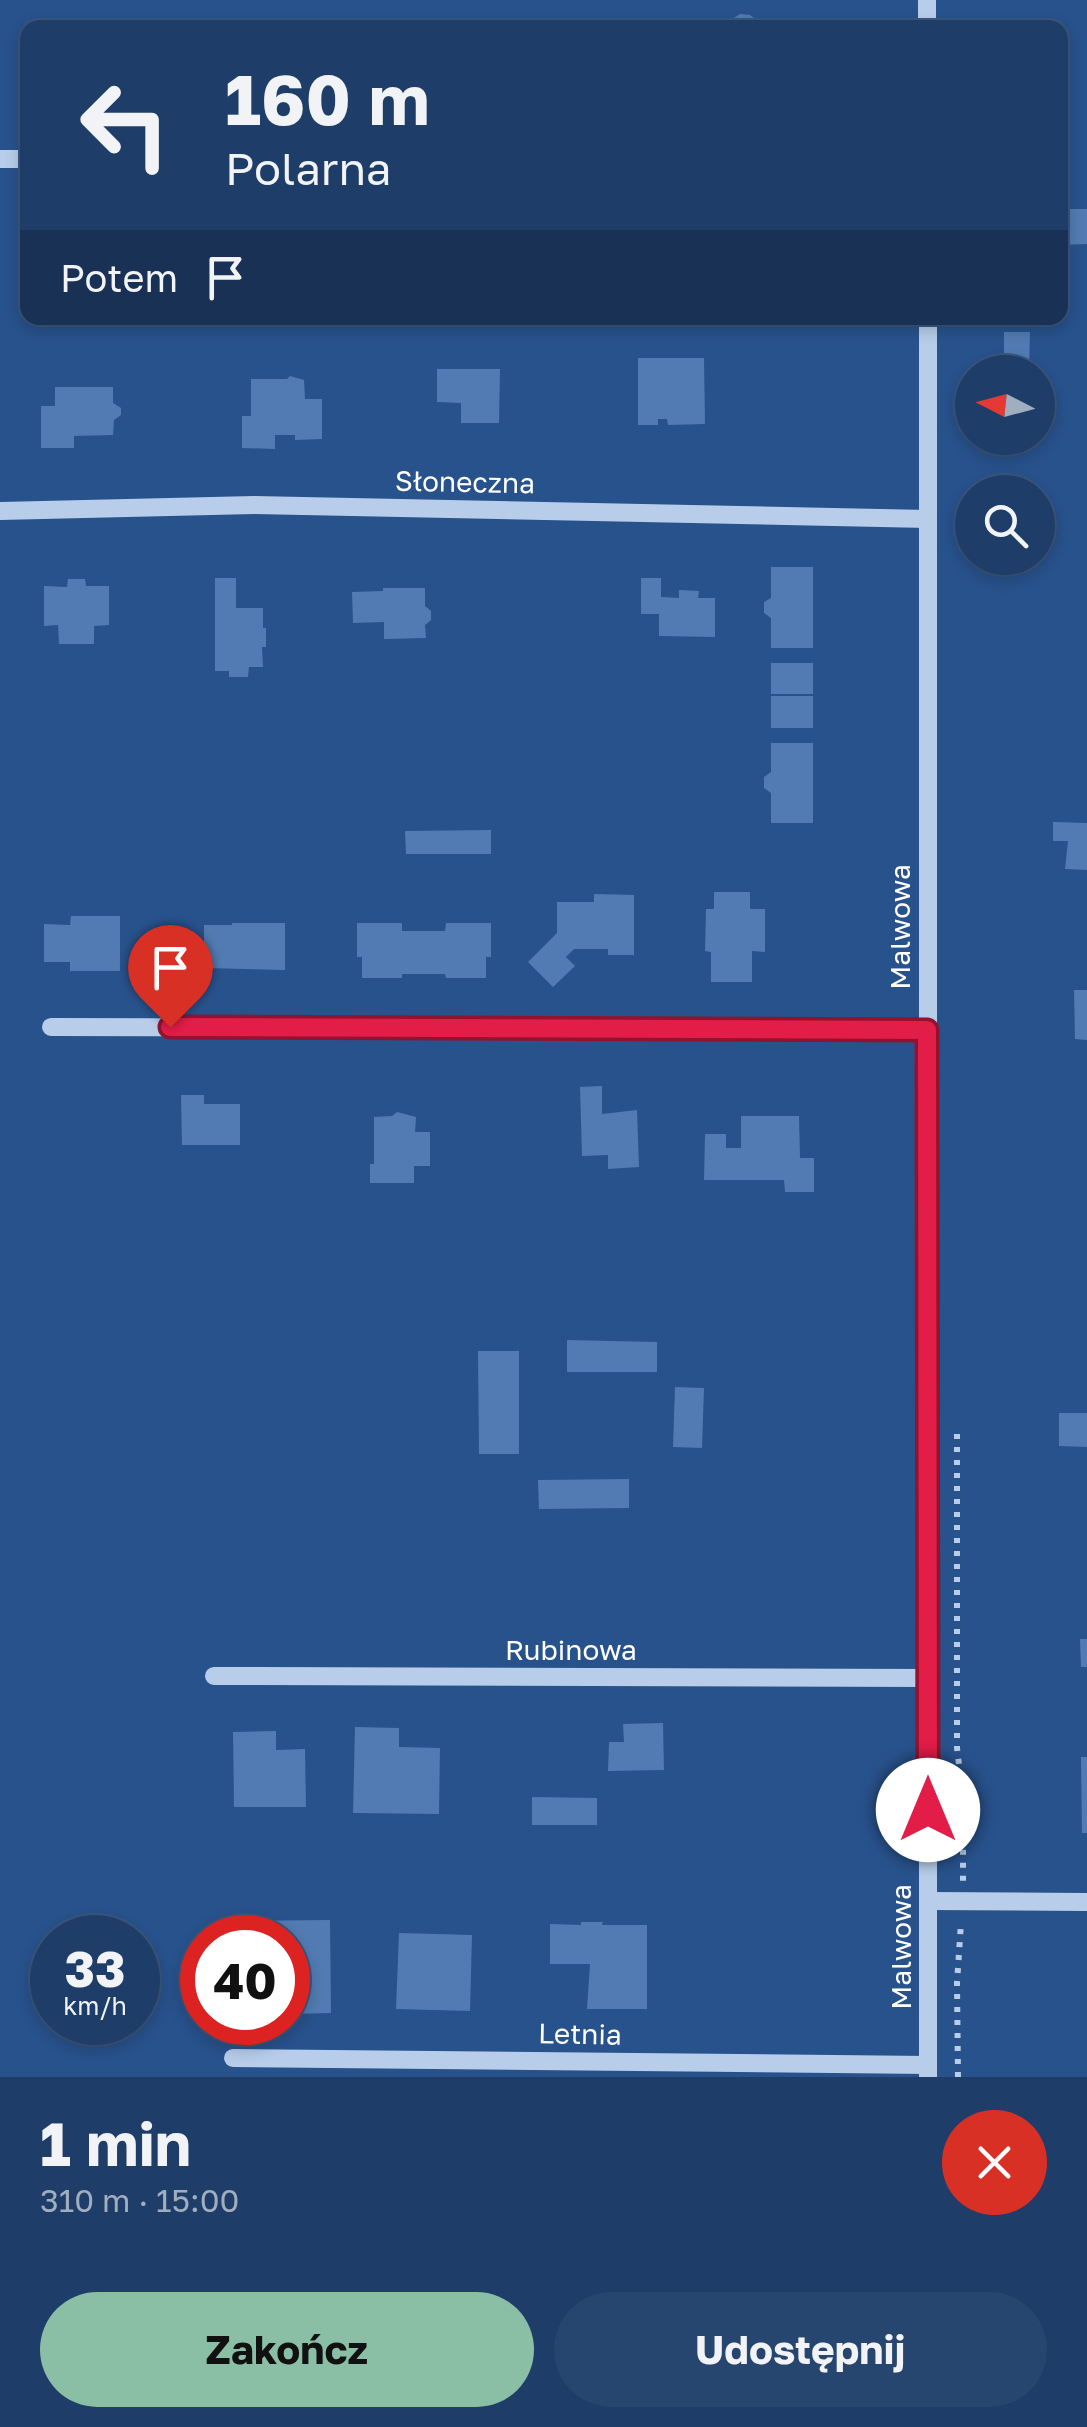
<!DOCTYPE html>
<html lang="pl">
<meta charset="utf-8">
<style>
body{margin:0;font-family:"Golos Text",sans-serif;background:#26456f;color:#f1f3f6;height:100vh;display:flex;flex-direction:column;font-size:38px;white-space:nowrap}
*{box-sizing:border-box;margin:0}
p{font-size:32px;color:#a1aec0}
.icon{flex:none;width:55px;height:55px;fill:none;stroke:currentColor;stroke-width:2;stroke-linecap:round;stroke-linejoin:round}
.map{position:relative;height:2077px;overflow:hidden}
.panel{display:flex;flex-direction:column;background:#1e3e69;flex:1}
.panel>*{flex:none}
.banner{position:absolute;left:20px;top:20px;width:1048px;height:305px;border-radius:20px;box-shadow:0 5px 15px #0003,0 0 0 2px #3c577d;background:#1e3e69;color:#f1f3f6;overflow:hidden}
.needle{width:65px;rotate:276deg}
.buttons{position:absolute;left:955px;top:355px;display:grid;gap:20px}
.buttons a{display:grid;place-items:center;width:100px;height:100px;border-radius:50%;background:#1e3e69;box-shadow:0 5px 15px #0003,0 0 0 2px #3c577d;font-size:50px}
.speed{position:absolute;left:30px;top:1915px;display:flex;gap:20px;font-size:50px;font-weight:700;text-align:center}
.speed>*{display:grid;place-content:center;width:130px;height:130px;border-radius:50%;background:#1e3e69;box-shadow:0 5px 15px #0003,0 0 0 2px #3c577d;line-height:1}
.speed small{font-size:25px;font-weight:400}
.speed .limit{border:15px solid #d22;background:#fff;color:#111}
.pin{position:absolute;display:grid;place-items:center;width:85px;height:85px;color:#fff;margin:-102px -42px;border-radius:50% 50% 50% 0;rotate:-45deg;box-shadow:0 0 10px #0007}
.pin .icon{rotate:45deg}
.me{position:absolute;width:110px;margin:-55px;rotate:0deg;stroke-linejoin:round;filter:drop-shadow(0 0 8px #0008)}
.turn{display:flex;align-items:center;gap:35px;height:210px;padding:0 40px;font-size:45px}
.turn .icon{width:130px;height:130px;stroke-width:2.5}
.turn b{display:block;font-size:70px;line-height:85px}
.then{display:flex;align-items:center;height:95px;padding:0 40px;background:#0003;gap:20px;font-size:38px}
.round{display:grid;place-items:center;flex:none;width:105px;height:105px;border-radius:52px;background:#26456f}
.summary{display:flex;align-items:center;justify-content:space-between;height:170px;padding:0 40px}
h1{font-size:60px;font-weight:700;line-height:75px}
.action{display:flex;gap:20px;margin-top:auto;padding:20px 40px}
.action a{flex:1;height:115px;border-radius:60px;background:#8abfa5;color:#111;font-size:40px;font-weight:700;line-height:115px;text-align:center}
.action a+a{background:#26456f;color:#f1f3f6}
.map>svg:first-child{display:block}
.building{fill:#517bb2}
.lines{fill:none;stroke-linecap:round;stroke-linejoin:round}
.path{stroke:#b7cdea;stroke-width:6;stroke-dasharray:5 8;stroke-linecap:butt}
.minor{stroke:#b7cdea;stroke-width:18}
.route-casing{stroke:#92132f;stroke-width:25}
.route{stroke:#e11d48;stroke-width:18}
.labels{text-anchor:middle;stroke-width:9;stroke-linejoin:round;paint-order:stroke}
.street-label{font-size:28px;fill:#fff;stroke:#28528c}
</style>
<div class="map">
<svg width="1087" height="2077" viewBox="0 0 1087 2077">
<rect width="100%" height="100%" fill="#28528c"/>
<g class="building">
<polygon points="740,14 750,15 755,19 771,19 771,28 718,28 718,19 734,18"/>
<polygon points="1060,209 1087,209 1087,244 1060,245"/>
<polygon points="1004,332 1030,332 1029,372 1004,372"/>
<polygon points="638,358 704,358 705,424 668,425 667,419 658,419 658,425 638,425"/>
<polygon points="437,369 500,369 499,423 461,423 461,403 437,402"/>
<polygon points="290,376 304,380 305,399 322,399 322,439 295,440 295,435 275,435 275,449 242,448 242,416 251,416 251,379 287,379"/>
<polygon points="55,387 113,387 113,403 121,408 121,415 114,420 113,435 74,436 74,448 41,448 41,406 55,406"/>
<polygon points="771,567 813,567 813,648 771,648 771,618 764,613 764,602 771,598"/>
<polygon points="215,578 236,578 236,608 263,608 263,628 266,628 266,647 262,647 263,667 249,667 248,677 229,677 229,671 215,671"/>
<polygon points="641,578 661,578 661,597 679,598 679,590 699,591 698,598 715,598 715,637 659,636 659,614 641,614"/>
<polygon points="68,579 85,579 86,586 109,586 109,625 94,626 94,644 59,644 58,625 44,626 44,586 67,587"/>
<polygon points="383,588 425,588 425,606 431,611 431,620 425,625 426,638 384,639 384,622 353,623 352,592 383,591"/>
<rect x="771" y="663" width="42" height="31"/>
<rect x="771" y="696" width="42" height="32"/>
<polygon points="771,743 813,743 813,823 771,823 771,793 764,788 764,777 771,772"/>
<polygon points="1053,822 1087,823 1087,870 1065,869 1068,841 1053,841"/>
<polygon points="491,830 491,854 406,854 405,831"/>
<polygon points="714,892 750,892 750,909 765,909 765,952 752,951 752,982 711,982 711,952 705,951 706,909 714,909"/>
<polygon points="594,894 634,895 634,955 608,955 608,949 574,949 566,957 575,966 553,987 528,962 557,933 557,902 594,902"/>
<polygon points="71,916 120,916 120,971 70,971 70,962 44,962 44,924 70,925"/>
<polygon points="232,923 285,923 285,970 204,968 204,925 232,925"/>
<polygon points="357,923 402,923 402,931 445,931 446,923 491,923 491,957 486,957 486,978 446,978 445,974 402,974 402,978 362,978 362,957 357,957"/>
<polygon points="1074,990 1087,990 1087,1040 1075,1039"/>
<polygon points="602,1086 602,1114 637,1110 639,1167 608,1169 608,1155 582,1156 580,1087"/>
<polygon points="181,1095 204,1095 204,1104 240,1104 240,1145 182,1145"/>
<polygon points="397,1112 416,1117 415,1132 430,1132 430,1166 414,1166 414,1183 370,1183 370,1164 374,1164 374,1117 392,1116"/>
<polygon points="741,1116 799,1116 800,1158 814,1158 814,1192 785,1192 784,1180 704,1180 705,1134 726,1134 726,1148 741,1148"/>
<polygon points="567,1340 657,1342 657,1372 567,1372"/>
<polygon points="478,1351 519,1351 519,1454 479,1454"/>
<polygon points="675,1387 704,1388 702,1448 673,1447"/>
<polygon points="1059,1413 1087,1413 1087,1447 1059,1446"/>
<polygon points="629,1479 629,1508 539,1509 538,1480"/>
<polygon points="1080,1639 1087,1639 1087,1667 1081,1667"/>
<polygon points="663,1723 664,1770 608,1771 609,1742 624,1742 623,1724"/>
<polygon points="355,1727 399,1728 399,1747 440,1748 439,1814 353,1813"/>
<polygon points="276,1731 276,1750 305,1749 306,1807 234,1807 233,1732"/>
<polygon points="1081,1757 1087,1757 1087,1833 1082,1833"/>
<polygon points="532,1797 597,1798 597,1825 532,1825"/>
<polygon points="330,1920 331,2013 288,2014 288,1938 224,1938 223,1921"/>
<polygon points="581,1922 603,1922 602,1925 647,1925 647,2009 587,2009 590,1964 550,1964 550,1924 581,1925"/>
<polygon points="399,1933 472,1935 470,2011 396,2009"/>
</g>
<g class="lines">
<g class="path">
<polyline points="957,1434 957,1748 963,1799 963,1881"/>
<polyline points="958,2077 957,1983 961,1923"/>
</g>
<g class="minor">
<polyline points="927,0 927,28"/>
<polyline points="0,159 28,159"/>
<polyline points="928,318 928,2077"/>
<polyline points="0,511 254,505 928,519"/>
<polyline points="51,1027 927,1029"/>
<polyline points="214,1676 928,1678"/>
<polyline points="929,1901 1087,1902"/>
<polyline points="233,2058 928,2065"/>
</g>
</g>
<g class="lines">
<defs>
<polyline id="route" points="170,1027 927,1030 928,1810"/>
</defs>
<use href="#route" class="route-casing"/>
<use href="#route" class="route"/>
</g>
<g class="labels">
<g class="street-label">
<text transform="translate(465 482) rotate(1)" y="10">Słoneczna</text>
<text transform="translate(900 927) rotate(-90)" y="10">Malwowa</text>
<text x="571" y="1660">Rubinowa</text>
<text transform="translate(901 1947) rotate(-90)" y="10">Malwowa</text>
<text transform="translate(580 2034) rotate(1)" y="10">Letnia</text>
</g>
</g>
</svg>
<div class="buttons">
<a><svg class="needle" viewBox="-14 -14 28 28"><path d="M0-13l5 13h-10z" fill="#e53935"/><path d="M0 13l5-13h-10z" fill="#a1aec0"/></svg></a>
<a><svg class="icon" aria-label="search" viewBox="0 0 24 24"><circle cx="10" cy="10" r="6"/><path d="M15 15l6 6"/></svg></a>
</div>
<div class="speed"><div>33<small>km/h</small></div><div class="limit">40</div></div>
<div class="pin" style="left:170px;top:1027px;background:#d93025"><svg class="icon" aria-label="arrive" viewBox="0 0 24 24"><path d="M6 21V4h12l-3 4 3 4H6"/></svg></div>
<svg class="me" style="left:928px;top:1810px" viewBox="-20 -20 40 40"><circle r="19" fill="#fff"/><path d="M0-13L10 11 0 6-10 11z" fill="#e11d48"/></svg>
<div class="banner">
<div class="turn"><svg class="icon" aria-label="left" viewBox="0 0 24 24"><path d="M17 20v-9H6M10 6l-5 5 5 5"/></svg><div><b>160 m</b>Polarna</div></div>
<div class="then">Potem<svg class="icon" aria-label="arrive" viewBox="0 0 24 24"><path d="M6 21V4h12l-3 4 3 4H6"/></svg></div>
</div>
</div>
<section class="panel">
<div class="summary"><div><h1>1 min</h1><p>310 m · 15:00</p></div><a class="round" style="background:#d93025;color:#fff"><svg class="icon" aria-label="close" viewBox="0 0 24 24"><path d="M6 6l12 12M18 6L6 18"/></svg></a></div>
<div class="action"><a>Zakończ</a><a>Udostępnij</a></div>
</section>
